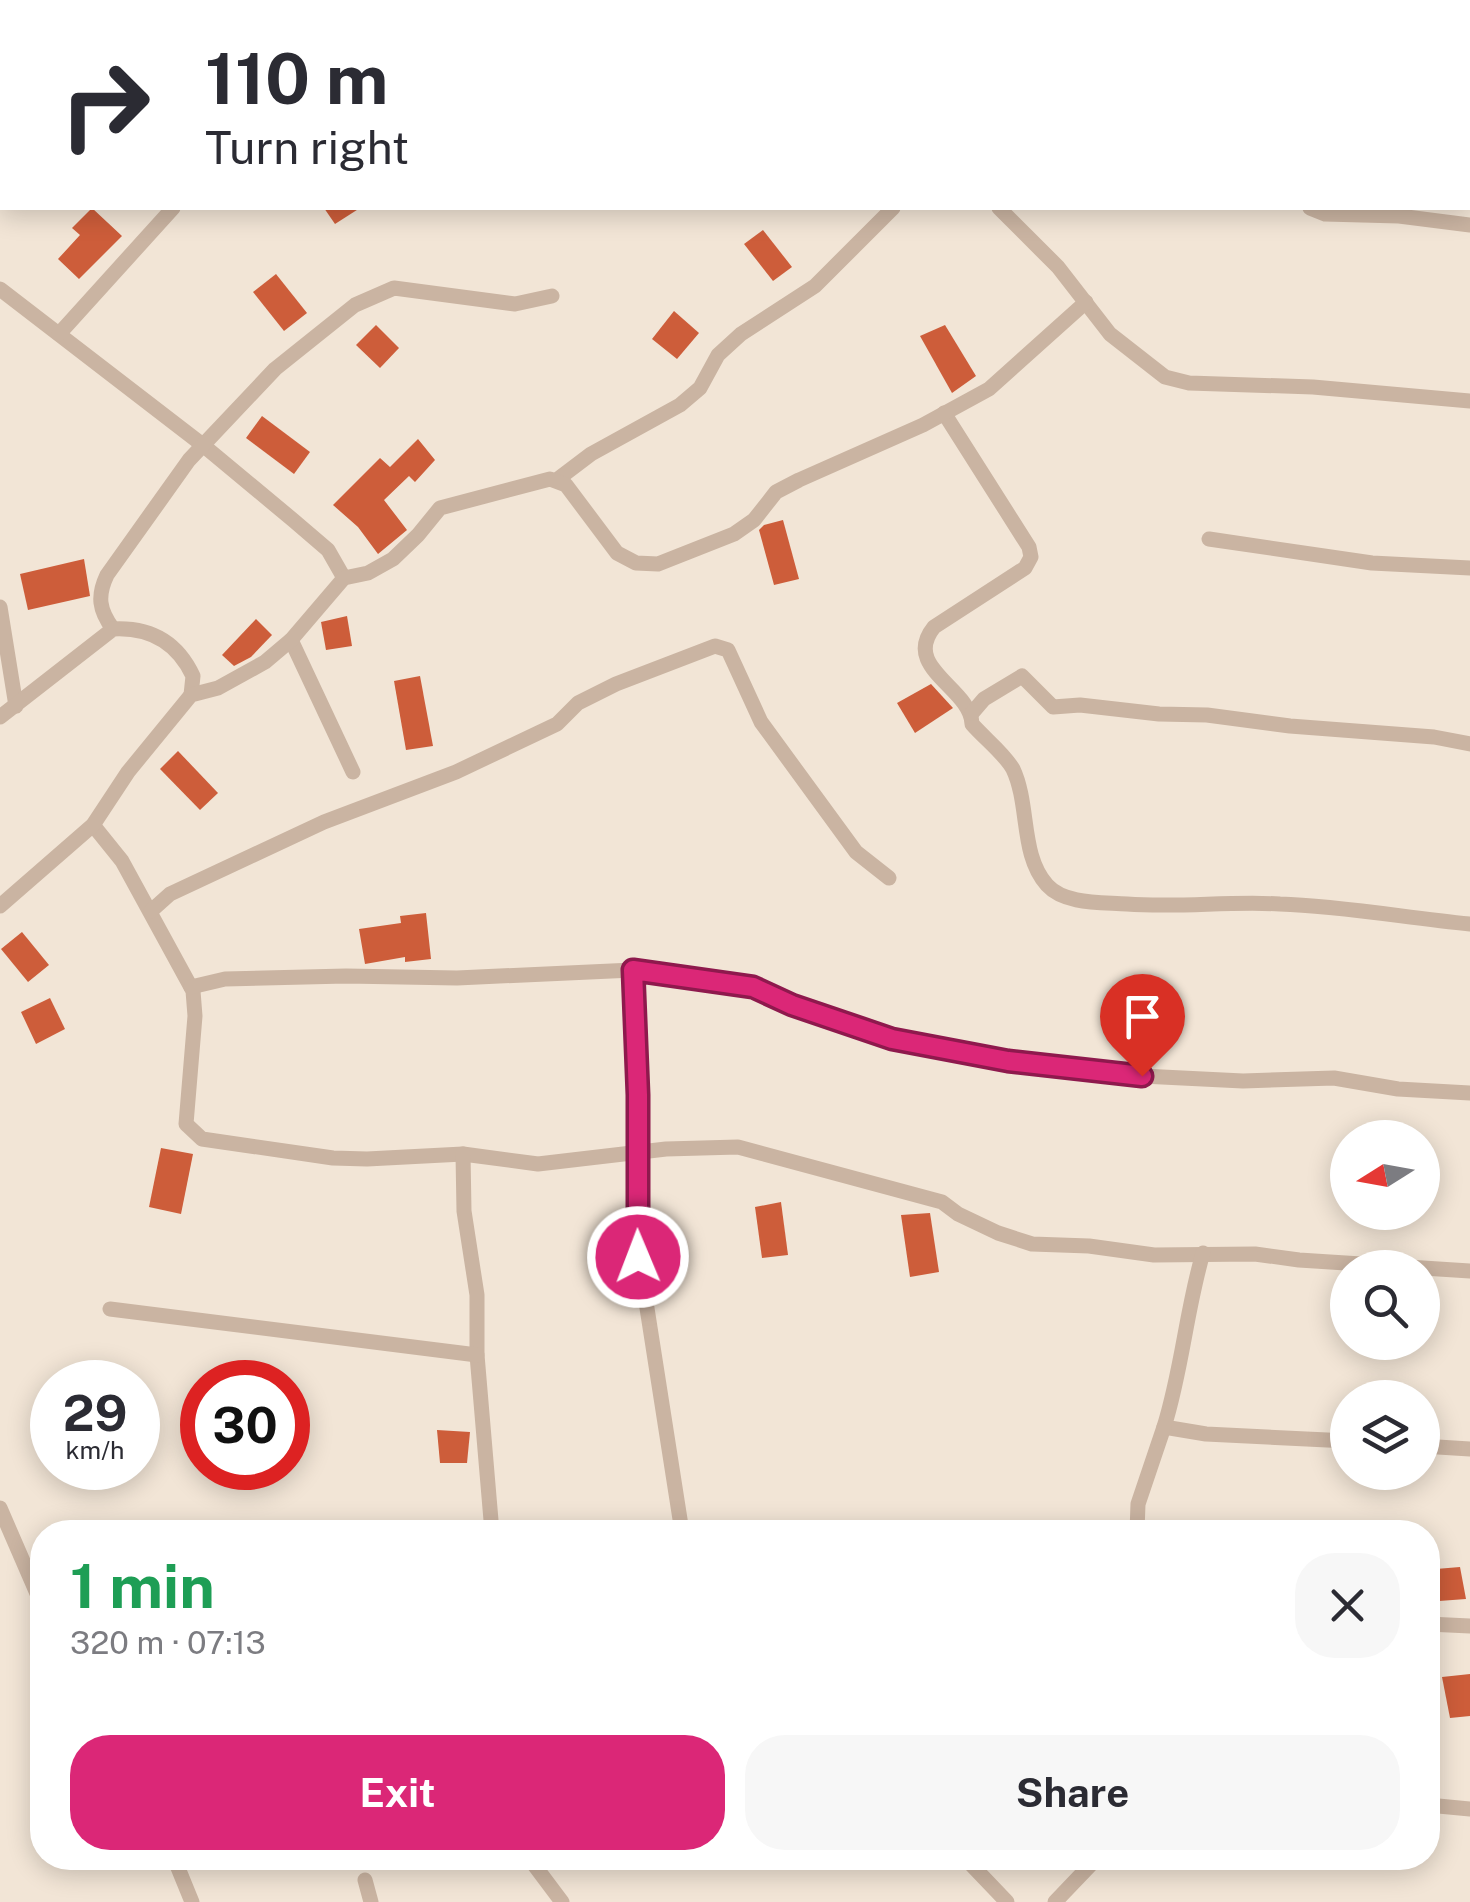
<!DOCTYPE html>
<meta charset="utf-8">
<style>
body{margin:0;font-family:"Public Sans",sans-serif;background:#f7f7f7;color:#2b2b33;height:100vh;display:flex;flex-direction:column;font-size:38px;white-space:nowrap}
*{box-sizing:border-box;margin:0}
p{font-size:32px;color:#7c7c81}
.icon{flex:none;width:55px;height:55px;fill:none;stroke:currentColor;stroke-width:2;stroke-linecap:round;stroke-linejoin:round}
.map{position:relative;flex:1;overflow:hidden}
.side{position:absolute;left:30px;top:1520px;width:1410px;height:350px;display:flex;flex-direction:column;background:#fff;border-radius:40px;box-shadow:0 5px 25px #0003}
.side>*{flex:none}
.hud{position:absolute;left:0px;top:0px;width:1470px;height:210px;box-shadow:0 5px 25px #0003;background:#fff;color:#2b2b33;overflow:hidden}
.needle{width:65px;rotate:259deg}
.buttons{position:absolute;left:1330px;top:1120px;display:grid;gap:20px}
.buttons a{display:grid;place-items:center;width:110px;height:110px;border-radius:50%;background:#fff;box-shadow:0 5px 25px #0003;font-size:50px}
.speed{position:absolute;left:30px;top:1360px;display:flex;gap:20px;font-size:50px;font-weight:700;text-align:center}
.speed>*{display:grid;place-content:center;width:130px;height:130px;border-radius:50%;background:#fff;box-shadow:0 5px 25px #0003;line-height:1}
.speed small{font-size:25px;font-weight:400}
.speed .limit{border:15px solid #d22;background:#fff;color:#111}
.pin{position:absolute;display:grid;place-items:center;width:85px;height:85px;color:#fff;margin:-102px -42px;border-radius:50% 50% 50% 0;rotate:-45deg;box-shadow:0 0 10px #0007}
.pin .icon{rotate:45deg}
.me{position:absolute;width:110px;margin:-55px;rotate:359deg;stroke-linejoin:round;filter:drop-shadow(0 0 8px #0008)}
.turn{display:flex;align-items:center;gap:35px;height:210px;padding:0 40px;font-size:45px}
.turn .icon{width:130px;height:130px;stroke-width:2.5}
.turn b{display:block;font-size:70px;line-height:85px}
.round{display:grid;place-items:center;flex:none;width:105px;height:105px;border-radius:40px;background:#f7f7f7}
.headline{display:flex;align-items:center;justify-content:space-between;height:170px;padding:0 40px}
h1{font-size:60px;font-weight:700;line-height:75px;color:#1e9e55}
.button{display:flex;gap:20px;margin-top:auto;padding:20px 40px}
.button a{flex:1;height:115px;border-radius:40px;background:#db2777;color:#fff;font-size:40px;font-weight:700;line-height:115px;text-align:center}
.button a+a{background:#f7f7f7;color:#2b2b33}
.map>svg:first-child{display:block}
.building{fill:#cd5d3a}
.lines{fill:none;stroke-linecap:round;stroke-linejoin:round}
.minor{stroke:#cab4a2;stroke-width:15}
.route-casing{stroke:#8e194d;stroke-width:25}
.route{stroke:#db2777;stroke-width:18}
</style>
<div class="map">
<svg width="1470" height="1902" viewBox="0 0 1470 1902">
<rect width="100%" height="100%" fill="#f2e5d6"/>
<g class="building">
<polygon points="92,208 122,236 79,279 58,259 80,235 72,228"/>
<polygon points="324,208 360,208 335,224"/>
<polygon points="763,230 792,267 773,281 744,244"/>
<polygon points="276,274 307,313 284,331 253,292"/>
<polygon points="674,311 699,333 677,359 652,339"/>
<polygon points="376,325 399,348 380,368 356,345"/>
<polygon points="945,325 976,376 952,393 920,336"/>
<polygon points="262,416 310,452 294,474 246,438"/>
<polygon points="418,439 435,460 415,482 409,476 384,500 407,530 378,554 358,527 333,505 380,458 390,467"/>
<polygon points="783,520 799,579 774,585 759,530 764,525"/>
<polygon points="84,559 90,596 28,610 20,574"/>
<polygon points="347,616 352,646 326,650 321,622"/>
<polygon points="256,619 272,635 251,657 234,666 222,655"/>
<polygon points="420,676 433,746 406,750 394,681"/>
<polygon points="931,684 953,708 915,733 897,703"/>
<polygon points="178,751 218,793 200,810 160,769"/>
<polygon points="426,913 431,959 405,962 405,957 365,964 359,929 401,923 400,916"/>
<polygon points="22,932 49,965 28,982 1,949"/>
<polygon points="50,998 65,1029 36,1044 21,1012"/>
<polygon points="161,1148 193,1154 181,1214 149,1207"/>
<polygon points="781,1202 788,1255 762,1258 755,1207"/>
<polygon points="930,1213 939,1272 910,1277 901,1215"/>
<polygon points="437,1430 470,1432 467,1463 440,1463"/>
<polygon points="1460,1567 1466,1599 1439,1601 1436,1569"/>
<polygon points="1470,1674 1470,1716 1450,1718 1442,1677"/>
</g>
<g class="lines">
<g class="minor">
<polyline points="745,0 752,2"/>
<polyline points="1288,0 1289,2"/>
<polyline points="970,2 975,0"/>
<polyline points="0,11 2,6"/>
<polyline points="1468,40 1470,40"/>
<polyline points="999,208 1058,267 1110,334 1165,377 1189,383 1313,387 1470,401"/>
<polyline points="1310,208 1325,214 1399,216 1470,225"/>
<polyline points="0,289 204,446 293,520 328,550 344,578"/>
<polyline points="59,334 173,208"/>
<path d="M944 413 1029 547 1031 557 1025 568 934 627C901 668 971 688 972 724 984 738 1004 753 1013 769 1030 805 1020 855 1047 885 1065 905 1103 902 1127 904 1178 908 1229 901 1280 904 1343 906 1407 918 1470 924"/>
<polyline points="558,479 591,454 680,405 700,388 718,355 741,334 815,286 893,208"/>
<polyline points="1209,539 1372,563 1470,568"/>
<polyline points="0,607 16,706"/>
<path d="M113 629C99 610 97 596 107 575L189 460 275 369 355 305 394 288 515 304 552 296"/>
<polyline points="291,640 353,772"/>
<polyline points="972,713 984,699 1022,676 1053,707 1080,705 1159,714 1207,715 1290,726 1434,737 1470,744"/>
<path d="M0 717 113 629C150 627 177 642 193 676L191 695"/>
<polyline points="93,825 122,861 193,991 195,1016 186,1124 202,1139 333,1158 367,1159 463,1154 538,1164 666,1149 738,1147 942,1202 958,1214 998,1233 1032,1244 1089,1246 1154,1255 1255,1254 1299,1260 1470,1271"/>
<polyline points="0,906 93,825 128,772 191,695 218,688 265,662 291,640 344,578 368,573 393,559 418,535 440,508 550,479 566,485 617,553 636,563 658,564 734,534 754,520 776,492 799,480 923,425 989,389 1086,302"/>
<polyline points="151,911 170,894 324,822 456,772 557,724 578,703 616,684 715,646 728,650 761,722 856,852 889,878"/>
<polyline points="633,970 638,1095 639,1257 682,1532"/>
<polyline points="191,987 225,979 346,976 457,978 633,970 753,987 793,1005 892,1039 1008,1061 1142,1076 1243,1081 1334,1078 1398,1089 1470,1093"/>
<polyline points="463,1154 464,1211 477,1295 477,1355 492,1532"/>
<path d="M1203 1253C1186 1311 1182 1370 1164 1427L1206 1434 1348 1441"/>
<polyline points="110,1309 477,1355"/>
<polyline points="1422,1446 1470,1449"/>
<polyline points="0,1508 42,1605"/>
<polyline points="1137,1532 1138,1504 1164,1427"/>
<polyline points="1428,1624 1470,1626"/>
<polyline points="1428,1805 1470,1809"/>
<polyline points="174,1858 192,1902"/>
<polyline points="529,1858 562,1902"/>
<polyline points="965,1858 1007,1902"/>
<polyline points="365,1880 371,1902"/>
<polyline points="1055,1902 1097,1858"/>
</g>
</g>
<g class="lines">
<defs>
<polyline id="route" points="638,1257 638,1095 633,970 753,987 792,1005 892,1039 1008,1061 1142,1076"/>
</defs>
<use href="#route" class="route-casing"/>
<use href="#route" class="route"/>
</g>
</svg>
<div class="buttons">
<a><svg class="needle" viewBox="-14 -14 28 28"><path d="M0-13l5 13h-10z" fill="#e53935"/><path d="M0 13l5-13h-10z" fill="#7c7c81"/></svg></a>
<a><svg class="icon" aria-label="search" viewBox="0 0 24 24"><circle cx="10" cy="10" r="6"/><path d="M15 15l6 6"/></svg></a>
<a><svg class="icon" aria-label="layers" viewBox="0 0 24 24"><path d="M12 4l9 5-9 5-9-5zM3 14l9 5 9-5"/></svg></a>
</div>
<div class="speed"><div>29<small>km/h</small></div><div class="limit">30</div></div>
<div class="pin" style="left:1142px;top:1076px;background:#d93025"><svg class="icon" aria-label="arrive" viewBox="0 0 24 24"><path d="M6 21V4h12l-3 4 3 4H6"/></svg></div>
<svg class="me" style="left:638px;top:1257px" viewBox="-20 -20 40 40"><circle r="17" fill="#db2777" stroke="#fff" stroke-width="3"/><path d="M0-11L8 9 0 5-8 9z" fill="#fff"/></svg>
<div class="hud">
<div class="turn"><svg class="icon" aria-label="right" viewBox="0 0 24 24"><path d="M7 20v-9h11M14 6l5 5-5 5"/></svg><div><b>110 m</b>Turn right</div></div>
</div>
<section class="side">
<div class="headline"><div><h1>1 min</h1><p>320 m · 07:13</p></div><a class="round"><svg class="icon" aria-label="close" viewBox="0 0 24 24"><path d="M6 6l12 12M18 6L6 18"/></svg></a></div>
<div class="button"><a>Exit</a><a>Share</a></div>
</section>
</div>
